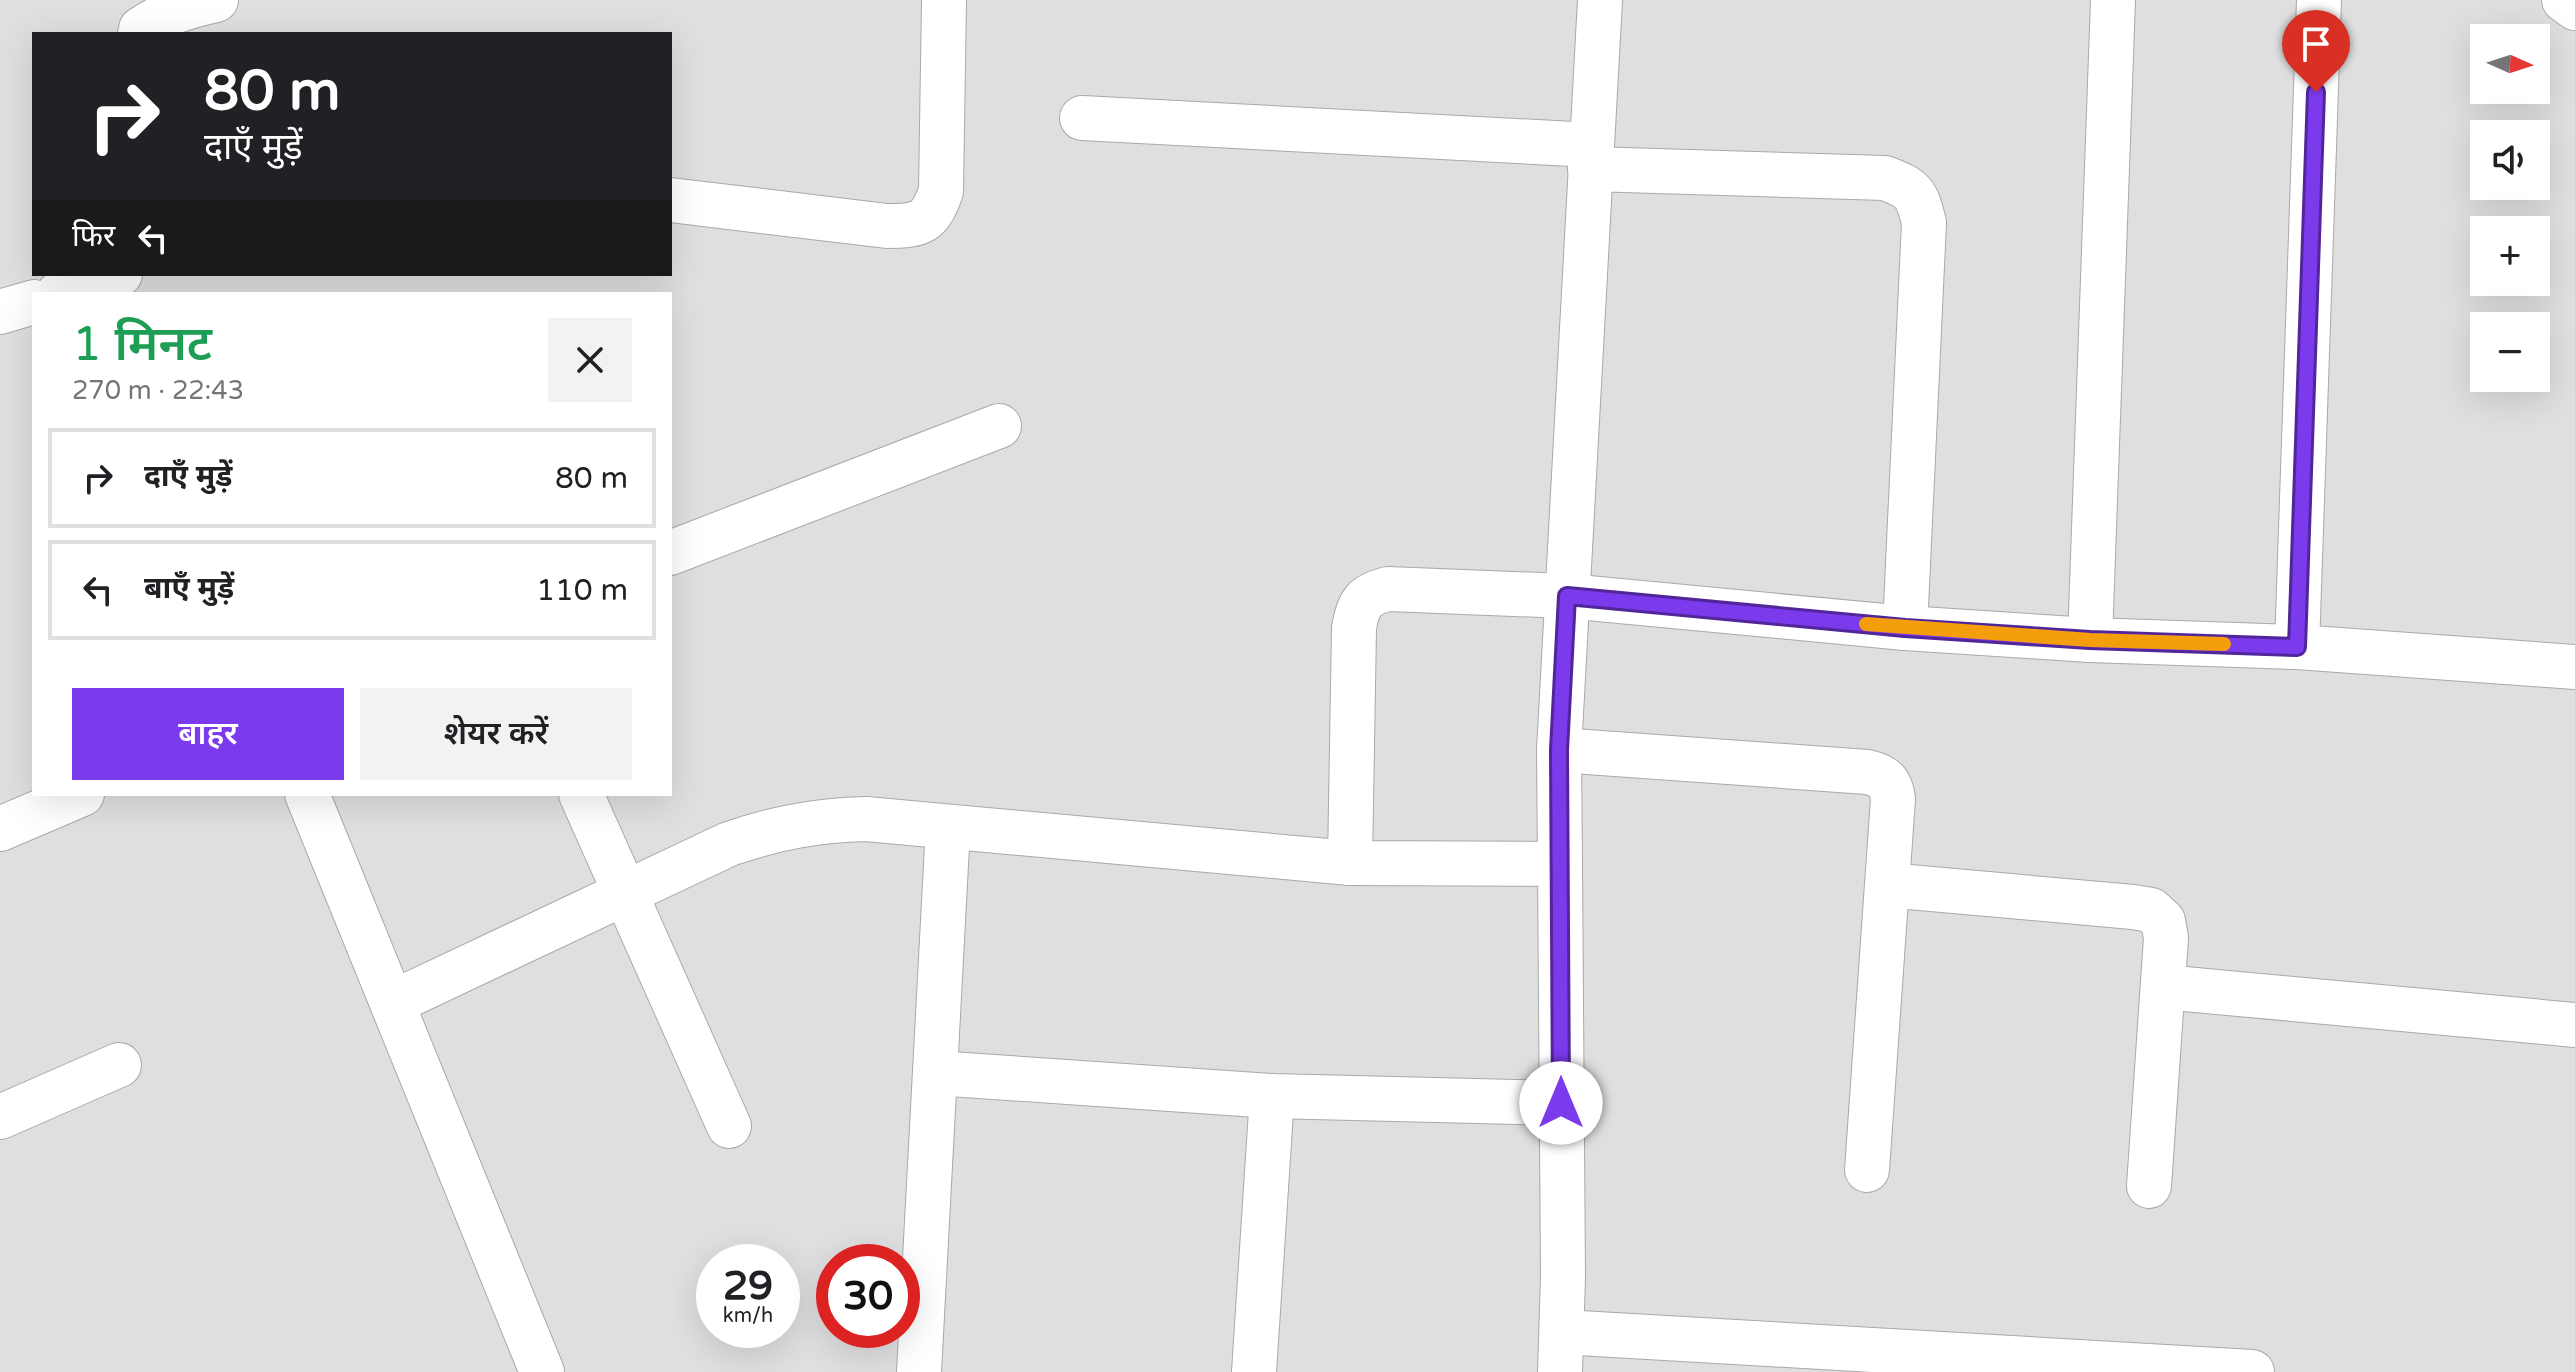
<!DOCTYPE html>
<html lang="hi">
<meta charset="utf-8">
<style>
body{margin:0;font-family:"Varela Round","Noto Sans Devanagari",sans-serif;background:#f2f2f2;color:#202124;height:100vh;display:flex;flex-direction:column;font-size:30px;white-space:nowrap}
*{box-sizing:border-box;margin:0}
p{font-size:26px;color:#757577}
.icon{flex:none;width:44px;height:44px;fill:none;stroke:currentColor;stroke-width:2;stroke-linecap:round;stroke-linejoin:round}
.map{position:relative;flex:1;overflow:hidden}
.drawer{position:absolute;left:32px;top:292px;width:640px;height:504px;display:flex;flex-direction:column;background:#fff;border-radius:0px;box-shadow:0 8px 32px #0002}
.drawer>*{flex:none}
.top-card{position:absolute;left:32px;top:32px;width:640px;height:244px;border-radius:0px;box-shadow:0 8px 32px #0002;background:#202124;color:#fff;overflow:hidden}
.needle{width:52px;rotate:93deg}
.controls{position:absolute;left:2470px;top:24px;display:grid;gap:16px}
.controls a{display:grid;place-items:center;width:80px;height:80px;border-radius:0px;background:#fff;box-shadow:0 8px 32px #0002;font-size:40px}
.speed{position:absolute;left:696px;top:1244px;display:flex;gap:16px;font-size:40px;font-weight:700;text-align:center}
.speed>*{display:grid;place-content:center;width:104px;height:104px;border-radius:50%;background:#fff;box-shadow:0 8px 32px #0002;line-height:1}
.speed small{font-size:20px;font-weight:400}
.speed .limit{border:12px solid #d22;background:#fff;color:#111}
.pin{position:absolute;display:grid;place-items:center;width:68px;height:68px;color:#fff;margin:-82px -34px;border-radius:50% 50% 50% 0;rotate:-45deg;box-shadow:0 0 8px #0007}
.pin .icon{rotate:45deg}
.me{position:absolute;width:88px;margin:-44px;rotate:0deg;stroke-linejoin:round;filter:drop-shadow(0 0 6px #0008)}
.turn{display:flex;align-items:center;gap:28px;height:168px;padding:0 40px;font-size:36px}
.turn .icon{width:104px;height:104px;stroke-width:2.5}
.turn b{display:block;font-size:56px;line-height:68px}
.then{display:flex;align-items:center;height:76px;padding:0 40px;background:#0003;gap:16px;font-size:30px}
.round{display:grid;place-items:center;flex:none;width:84px;height:84px;border-radius:0px;background:#f2f2f2}
.headline{display:flex;align-items:center;justify-content:space-between;height:136px;padding:0 40px}
h1{font-size:48px;font-weight:600;line-height:60px;color:#1e9e55}
.cta{display:flex;gap:16px;margin-top:auto;padding:16px 40px}
.cta a{flex:1;height:92px;border-radius:0px;background:#7c3aed;color:#fff;font-size:32px;font-weight:600;line-height:92px;text-align:center}
.cta a+a{background:#f2f2f2;color:#202124}
ul{padding:0;list-style:none}
li{display:flex;align-items:center;gap:24px;height:100px;margin:0 16px 12px;padding:0 24px;border:4px solid #e0e0e0;border-radius:0px}
li div{flex:1}
li b{display:block;font-size:30px}
li em{font-style:normal}
.map>svg:first-child{display:block}
.residential{fill:#e0dfdf;fill-rule:evenodd}
.lines{fill:none;stroke-linecap:round;stroke-linejoin:round}
.minor-casing{stroke:#a9a9a9;stroke-width:46}
.minor{stroke:#fff;stroke-width:44}
.route-casing{stroke:#51269a;stroke-width:20}
.route{stroke:#7c3aed;stroke-width:14}
.slow{stroke:#f59e0b;stroke-width:14}
</style>
<div class="map">
<svg width="2575" height="1372" viewBox="0 0 2575 1372">
<rect width="100%" height="100%" fill="#f2efe9"/>
<path class="residential" d="M0 0H2575V1372H0ZM34 34H670V274H34ZM2484 38H2536V90H2484ZM2484 134H2536V186H2484ZM2484 230H2536V282H2484ZM34 294H670V794H34ZM2484 326H2536V378H2484ZM714 1262H782V1330H714ZM834 1262H902V1330H834Z"/>
<g class="lines">
<defs>
<g id="minor">
<polyline points="2564,0 2575,8"/>
<path d="M140 34 141 29C164 13 189 6 216 0"/>
<polyline points="1082,118 1592,145"/>
<path d="M670 200 887 226C921 226 930 223 941 191L944 0"/>
<polyline points="58,294 120,274"/>
<polyline points="0,312 34,302"/>
<polyline points="670,553 999,426"/>
<polyline points="1905,628 2090,640 2297,647 2575,667"/>
<polyline points="2090,640 2113,0"/>
<polyline points="2297,647 2319,0"/>
<path d="M1559 750 1867 772C1885 776 1891 782 1893 799L1867 1170"/>
<polyline points="307,794 542,1372"/>
<polyline points="581,794 729,1126"/>
<polyline points="0,829 82,794"/>
<path d="M1350 863 1354 628C1358 604 1363 595 1388 589L1567 596 1905 628 1924 223C1917 193 1914 189 1885 178L1590 169"/>
<polyline points="1887,885 2133,907 2151,910 2163,921 2166,938 2149,1186"/>
<polyline points="2163,987 2575,1025"/>
<path d="M394 1002 729 844C776 828 817 820 866 819L1350 863 1560 864 1559 750 1600 0"/>
<polyline points="935,1073 1272,1096 1561,1103"/>
<polyline points="0,1117 119,1065"/>
<polyline points="1562,1332 2252,1372"/>
<polyline points="919,1372 948,827"/>
<polyline points="1254,1372 1272,1096"/>
<polyline points="1560,1372 1563,1277 1560,864"/>
</g>
</defs>
<use href="#minor" class="minor-casing"/>
<use href="#minor" class="minor"/>
</g>
<g class="lines">
<defs>
<polyline id="route" points="1561,1103 1559,750 1567,596 1905,628 2090,640 2297,647 2316,92"/>
</defs>
<use href="#route" class="route-casing"/>
<use href="#route" class="route"/>
<polyline class="slow" points="1866,624 2090,640 2224,644"/>
</g>
</svg>
<div class="controls">
<a><svg class="needle" viewBox="-14 -14 28 28"><path d="M0-13l5 13h-10z" fill="#e53935"/><path d="M0 13l5-13h-10z" fill="#757577"/></svg></a>
<a><svg class="icon" aria-label="sound" viewBox="0 0 24 24"><path d="M4 9h4l5-4v14l-5-4H4zM17 9q2 3 0 6"/></svg></a>
<a>+</a>
<a>−</a>
</div>
<div class="speed"><div>29<small>km/h</small></div><div class="limit">30</div></div>
<div class="pin" style="left:2316px;top:92px;background:#d93025"><svg class="icon" aria-label="arrive" viewBox="0 0 24 24"><path d="M6 21V4h12l-3 4 3 4H6"/></svg></div>
<svg class="me" style="left:1561px;top:1103px" viewBox="-20 -20 40 40"><circle r="19" fill="#fff"/><path d="M0-13L10 11 0 6-10 11z" fill="#7c3aed"/></svg>
<div class="top-card">
<div class="turn"><svg class="icon" aria-label="right" viewBox="0 0 24 24"><path d="M7 20v-9h11M14 6l5 5-5 5"/></svg><div><b>80 m</b>दाएँ मुड़ें</div></div>
<div class="then">फिर<svg class="icon" aria-label="left" viewBox="0 0 24 24"><path d="M17 20v-9H6M10 6l-5 5 5 5"/></svg></div>
</div>
<section class="drawer">
<div class="headline"><div><h1>1 मिनट</h1><p>270 m · 22:43</p></div><a class="round"><svg class="icon" aria-label="close" viewBox="0 0 24 24"><path d="M6 6l12 12M18 6L6 18"/></svg></a></div>
<ul>
<li><svg class="icon" aria-label="right" viewBox="0 0 24 24"><path d="M7 20v-9h11M14 6l5 5-5 5"/></svg><div><b>दाएँ मुड़ें</b></div><em>80 m</em></li>
<li><svg class="icon" aria-label="left" viewBox="0 0 24 24"><path d="M17 20v-9H6M10 6l-5 5 5 5"/></svg><div><b>बाएँ मुड़ें</b></div><em>110 m</em></li>
</ul>
<div class="cta"><a>बाहर</a><a>शेयर करें</a></div>
</section>
</div>
